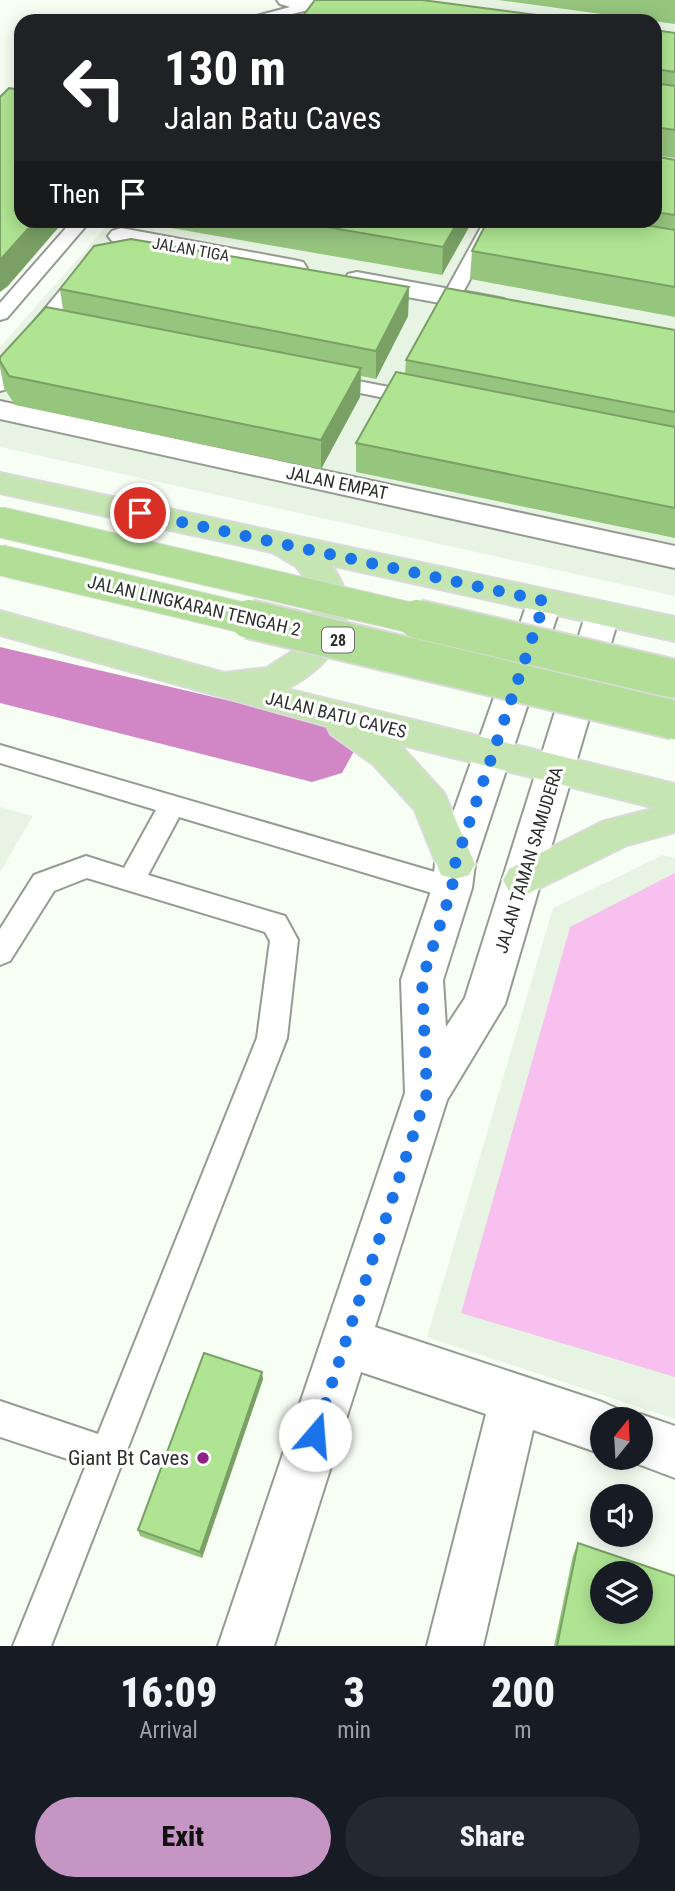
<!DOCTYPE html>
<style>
body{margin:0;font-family:"Roboto Condensed",sans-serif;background:#242831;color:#f1f3f6;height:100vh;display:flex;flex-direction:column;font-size:26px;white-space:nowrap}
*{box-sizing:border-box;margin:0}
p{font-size:23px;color:#9ea1a6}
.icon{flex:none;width:38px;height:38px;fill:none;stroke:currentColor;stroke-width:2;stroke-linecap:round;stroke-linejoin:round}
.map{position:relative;height:1646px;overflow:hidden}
.panel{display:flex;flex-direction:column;background:#171b24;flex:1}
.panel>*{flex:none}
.hud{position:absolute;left:14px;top:14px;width:648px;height:214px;border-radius:21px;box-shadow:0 4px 18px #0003;background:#202124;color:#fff;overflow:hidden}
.needle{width:46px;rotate:18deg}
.buttons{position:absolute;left:590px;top:1407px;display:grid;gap:14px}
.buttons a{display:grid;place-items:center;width:63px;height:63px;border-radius:50%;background:#171b24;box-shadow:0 4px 18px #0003;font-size:35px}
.pin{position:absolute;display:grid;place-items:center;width:60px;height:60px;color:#fff;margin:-30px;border:4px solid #fff;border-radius:50%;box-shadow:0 2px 7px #0007}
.me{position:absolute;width:77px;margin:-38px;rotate:18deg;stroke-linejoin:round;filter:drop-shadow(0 0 5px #0008)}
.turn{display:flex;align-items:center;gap:24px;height:147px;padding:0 35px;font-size:32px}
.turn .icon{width:91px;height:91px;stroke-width:2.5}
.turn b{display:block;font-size:49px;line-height:60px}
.then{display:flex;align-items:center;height:66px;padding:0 35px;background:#0003;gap:14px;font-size:26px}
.eta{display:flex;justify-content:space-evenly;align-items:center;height:119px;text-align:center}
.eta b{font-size:42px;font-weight:800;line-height:49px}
.action{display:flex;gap:14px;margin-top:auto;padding:14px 35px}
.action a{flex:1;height:80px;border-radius:42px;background:#c595c3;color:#111;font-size:28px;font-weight:800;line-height:80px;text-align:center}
.action a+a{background:#242831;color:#f1f3f6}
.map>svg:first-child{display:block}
.built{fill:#e8f4e3}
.green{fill:#f8c0ee}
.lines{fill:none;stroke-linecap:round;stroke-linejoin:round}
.river{fill:#d186c6;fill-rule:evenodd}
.service-casing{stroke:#959b92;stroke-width:4}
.minor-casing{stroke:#959b92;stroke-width:4}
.primary-casing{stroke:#d9dad9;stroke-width:4}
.service{fill:#fff;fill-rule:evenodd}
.minor{fill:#fff;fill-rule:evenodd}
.primary{fill:#c5e6b2;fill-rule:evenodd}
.trunk-bridge-far1-casing{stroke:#d9dad9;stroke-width:32;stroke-linecap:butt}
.trunk-bridge-casing{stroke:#d9dad9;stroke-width:42;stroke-linecap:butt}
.trunk-bridge-far1{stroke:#b2de98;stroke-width:30}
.trunk-bridge{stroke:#b2de98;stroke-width:38}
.wall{fill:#96c57e}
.shaded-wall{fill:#7aa066}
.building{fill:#afe592;stroke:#7aa066;stroke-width:2;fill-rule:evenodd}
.route{stroke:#1a73e8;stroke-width:12;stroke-dasharray:0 21.6}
.poi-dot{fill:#8f2284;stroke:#fff;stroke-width:2.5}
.labels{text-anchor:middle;stroke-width:6;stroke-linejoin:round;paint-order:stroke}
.far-street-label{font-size:16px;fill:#2d302c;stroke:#fff}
.shield{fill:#fff;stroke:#6c6e6b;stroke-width:2}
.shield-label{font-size:16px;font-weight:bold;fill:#2d302c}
.street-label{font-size:18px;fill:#2d302c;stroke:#fff}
.near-poi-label{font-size:21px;fill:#2d302c;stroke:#fff;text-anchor:end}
</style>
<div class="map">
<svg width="675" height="1646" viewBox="0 0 675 1646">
<rect width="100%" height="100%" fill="#f7fef4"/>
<g class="built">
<polygon points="322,0 675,0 675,596 0,447 0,347 111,221 654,220 654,21 286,21 294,13"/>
<polygon points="0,807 33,816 0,872"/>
<polygon points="663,855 675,858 675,1419 427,1337 553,908"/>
</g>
<polygon class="green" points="675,873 675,1377 461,1313 570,927"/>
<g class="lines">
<polygon class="river" points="0,647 312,720 342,729 354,751 342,773 312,782 0,703"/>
<defs>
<g id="service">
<polygon points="312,1 317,2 317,8 263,21 238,21"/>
<polygon points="73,220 91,220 7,318 0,320 0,303"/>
<polygon points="485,220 502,220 448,320 439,326 432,324 430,320"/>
<polygon points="327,375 420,393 430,399 420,405 320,385 317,381 320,377"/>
<polygon points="0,745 452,877 462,880 466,888 462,896 452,899 179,817 148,875 285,916 298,940 287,1038 51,1646 13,1646 86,1465 0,1437 0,1401 98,1434 257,1038 270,941 265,932 87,878 54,891 10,961 0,965 0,929 34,875 86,856 124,868 156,810 0,763"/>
</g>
<g id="minor">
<path d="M277 0H336C323 17 298 9 280 4Z"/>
<polygon points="121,228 294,260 303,262 307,268 303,274 294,276 112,241 108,236 112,231"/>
<polygon points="96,256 105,258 109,264 105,270 10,388 0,391 0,363 87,258"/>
<polygon points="357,272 494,297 504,299 508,305 504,311 494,313 348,286 344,280 348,274"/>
<polygon points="0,401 675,546 675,568 0,419"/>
<polygon points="545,590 557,593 562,601 475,864 472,888 443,980 446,1027 465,998 586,613 591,605 603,602 615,605 620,613 505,1004 447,1100 375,1327 602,1402 620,1410 624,1419 602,1419 602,1454 533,1430 483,1646 427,1646 486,1414 361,1372 274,1646 218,1646 405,1093 401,980 432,888 435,864 528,601 533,593"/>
<polygon points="640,1414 675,1426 675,1478 622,1458 640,1458 640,1419 627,1419"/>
</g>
<path id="primary" d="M0 473 675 617V641L331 565C369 617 334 664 286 689L675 784V832L627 845 523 896 509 891 503 880 509 869 602 822 656 808 399 744 444 793 475 864 469 875 455 879 441 875 415 810 373 764 331 734 327 726 0 635V611L224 673 267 668 299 647 311 629 315 602 306 579 296 566 272 552 0 493Z"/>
</defs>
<use href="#service" class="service-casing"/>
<use href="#minor" class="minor-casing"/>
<use href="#primary" class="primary-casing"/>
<use href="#service" class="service"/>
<use href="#minor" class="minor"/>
<use href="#primary" class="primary"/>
<defs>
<g id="trunk-bridge-far1">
<polyline points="0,522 425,621"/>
<polyline points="0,560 257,621"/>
</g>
<g id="trunk-bridge">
<polyline points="249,619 675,720"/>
<polyline points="417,619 675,679"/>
</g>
</defs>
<use href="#trunk-bridge-far1" class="trunk-bridge-far1-casing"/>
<use href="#trunk-bridge" class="trunk-bridge-casing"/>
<use href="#trunk-bridge-far1" class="trunk-bridge-far1"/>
<use href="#trunk-bridge" class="trunk-bridge"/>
</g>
<g class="wall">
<polygon points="498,0 675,0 675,24"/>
<polygon points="654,30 675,33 675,158 654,155"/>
<polygon points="654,156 675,160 675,317 470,279 472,251 488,220 654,220"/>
<polygon points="168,220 473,220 442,275 171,228"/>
<polygon points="409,287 408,316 376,379 361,376 360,397 321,469 15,405 4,388 0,367 0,357 63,310 60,289"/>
<polygon points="675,330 675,538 356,472 356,443 405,374 406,360"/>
<polygon points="263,1379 202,1558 140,1536 138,1530"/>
<polygon points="578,1543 675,1646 554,1646 573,1555"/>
</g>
<g class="shaded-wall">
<polygon points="36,220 65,220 8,286 0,292 0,260"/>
<polygon points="459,220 473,220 442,275 443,247"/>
<polygon points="409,287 408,316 376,379 376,351"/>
<polygon points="361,368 360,397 321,469 321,440"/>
<polygon points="262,1372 263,1379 202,1558 200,1552"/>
</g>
<g class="building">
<polygon points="315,0 422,0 575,20 299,21"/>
<polygon points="654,30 675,33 675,72 654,69"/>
<polygon points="654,83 675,86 675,130 654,127"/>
<polygon points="9,88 21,90 21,220 36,220 0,260 0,97"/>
<polygon points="654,156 675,160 675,215 654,212"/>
<polygon points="286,220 459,220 443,247"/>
<polygon points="488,220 615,220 675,230 675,287 472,251"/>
<polygon points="131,239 409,287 376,351 60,289 94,246"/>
<polygon points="446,288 675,330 675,412 406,360"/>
<polygon points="46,307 361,368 321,440 9,376 0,361 0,357"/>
<polygon points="396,372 675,427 675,508 356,443"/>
<polygon points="204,1353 262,1372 200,1552 138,1530"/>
<path d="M578 1543 675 1576V1646H557ZM602 1573H640V1612H602Z"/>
</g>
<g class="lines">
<polyline class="route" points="140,513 545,601 455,864 452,888 422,980 427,1093 315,1435"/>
</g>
<circle class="poi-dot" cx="203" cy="1458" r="7"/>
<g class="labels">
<g class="far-street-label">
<text transform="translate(191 249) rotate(10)" y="6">JALAN TIGA</text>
</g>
<rect class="shield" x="322" y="627.5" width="32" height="25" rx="5"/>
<g class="shield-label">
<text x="338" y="646">28</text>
</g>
<g class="street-label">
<text transform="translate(337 483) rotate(12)" y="6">JALAN EMPAT</text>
<text transform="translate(194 606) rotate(13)" y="6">JALAN LINGKARAN TENGAH 2</text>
<text transform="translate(336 715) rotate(14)" y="6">JALAN BATU CAVES</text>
<text transform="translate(529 860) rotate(-73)" y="6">JALAN TAMAN SAMUDERA</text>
</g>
<g class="near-poi-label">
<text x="189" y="1465">Giant Bt Caves</text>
</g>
</g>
</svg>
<div class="buttons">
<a><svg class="needle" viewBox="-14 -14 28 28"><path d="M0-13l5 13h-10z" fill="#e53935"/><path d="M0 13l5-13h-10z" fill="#9ea1a6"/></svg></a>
<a><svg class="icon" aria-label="sound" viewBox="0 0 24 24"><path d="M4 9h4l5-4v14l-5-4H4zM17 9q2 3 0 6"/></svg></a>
<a><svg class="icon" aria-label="layers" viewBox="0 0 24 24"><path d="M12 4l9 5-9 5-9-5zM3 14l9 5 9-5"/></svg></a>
</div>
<div class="pin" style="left:140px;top:513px;background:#d93025"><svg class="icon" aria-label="arrive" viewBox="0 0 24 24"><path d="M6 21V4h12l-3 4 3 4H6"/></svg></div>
<svg class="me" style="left:315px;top:1435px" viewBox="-20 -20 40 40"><circle r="19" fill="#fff"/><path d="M0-13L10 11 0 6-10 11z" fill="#1a73e8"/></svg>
<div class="hud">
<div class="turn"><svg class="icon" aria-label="left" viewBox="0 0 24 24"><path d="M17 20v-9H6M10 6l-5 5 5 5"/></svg><div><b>130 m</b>Jalan Batu Caves</div></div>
<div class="then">Then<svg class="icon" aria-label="arrive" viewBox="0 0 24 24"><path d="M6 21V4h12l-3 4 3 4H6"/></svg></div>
</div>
</div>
<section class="panel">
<div class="eta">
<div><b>16:09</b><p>Arrival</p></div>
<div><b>3</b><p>min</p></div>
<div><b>200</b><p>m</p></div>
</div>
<div class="action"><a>Exit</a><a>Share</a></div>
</section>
